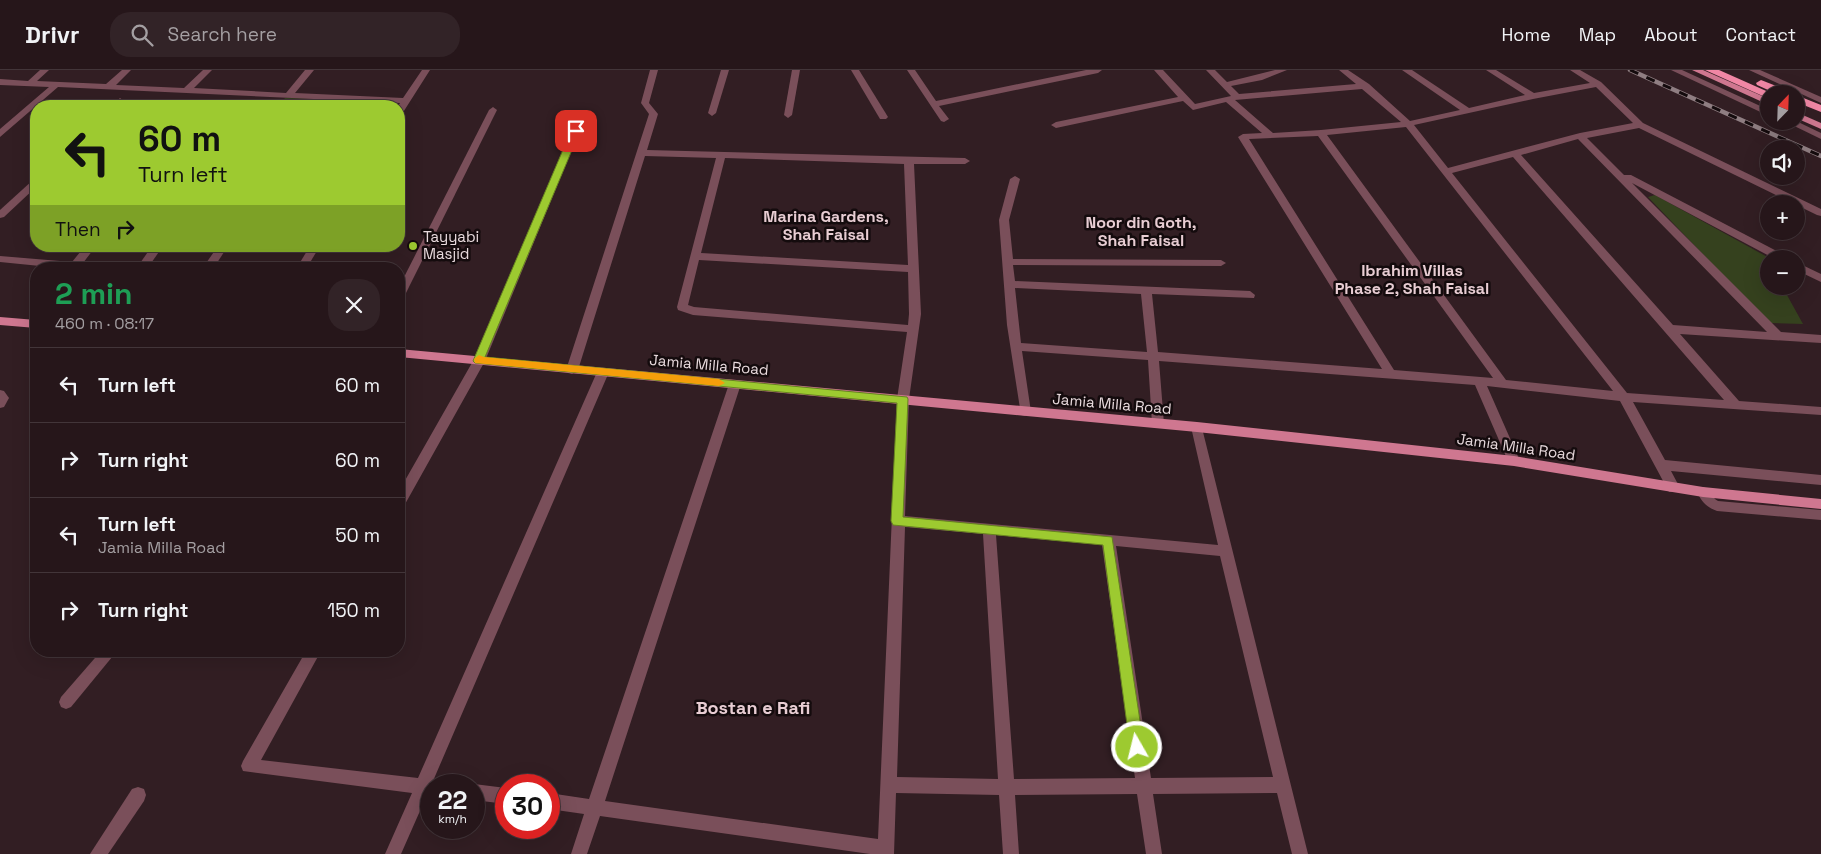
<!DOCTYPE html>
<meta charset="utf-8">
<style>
body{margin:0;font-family:"Space Grotesk",sans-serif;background:#322327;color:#f1f3f6;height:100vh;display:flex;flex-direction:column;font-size:19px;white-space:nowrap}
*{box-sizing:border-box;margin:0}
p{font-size:16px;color:#a49fa2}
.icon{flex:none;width:28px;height:28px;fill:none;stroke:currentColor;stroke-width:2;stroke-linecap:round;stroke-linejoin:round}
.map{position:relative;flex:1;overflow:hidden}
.side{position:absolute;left:30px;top:192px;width:375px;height:395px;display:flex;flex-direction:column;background:#26161a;border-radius:20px;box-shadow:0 5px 20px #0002,0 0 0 1px #423539}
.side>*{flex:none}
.banner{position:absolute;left:30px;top:30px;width:375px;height:152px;border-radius:20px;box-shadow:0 5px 20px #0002,0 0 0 1px #423539;background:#9dca30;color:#111;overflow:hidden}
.needle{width:32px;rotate:23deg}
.fabs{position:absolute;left:1760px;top:15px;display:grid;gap:10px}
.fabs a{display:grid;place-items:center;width:45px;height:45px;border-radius:50%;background:#26161a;box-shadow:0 5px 20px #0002,0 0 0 1px #423539;font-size:25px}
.speed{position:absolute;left:420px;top:704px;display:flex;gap:10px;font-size:25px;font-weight:700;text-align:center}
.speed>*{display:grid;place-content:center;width:65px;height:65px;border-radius:50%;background:#26161a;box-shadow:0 5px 20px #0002,0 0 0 1px #423539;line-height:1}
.speed small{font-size:12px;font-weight:400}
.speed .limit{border:8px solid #d22;background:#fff;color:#111}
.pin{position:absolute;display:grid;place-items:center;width:42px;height:42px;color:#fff;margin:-21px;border-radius:10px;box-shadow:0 2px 8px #0006}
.me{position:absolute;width:55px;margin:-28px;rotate:352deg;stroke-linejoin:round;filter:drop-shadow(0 0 4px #0008)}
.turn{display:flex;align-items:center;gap:18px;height:105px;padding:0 25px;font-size:22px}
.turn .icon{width:65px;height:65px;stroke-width:2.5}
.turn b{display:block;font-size:35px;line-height:42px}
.then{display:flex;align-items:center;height:48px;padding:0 25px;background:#0003;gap:10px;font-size:19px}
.round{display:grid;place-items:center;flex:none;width:52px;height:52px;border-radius:20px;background:#322327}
.overview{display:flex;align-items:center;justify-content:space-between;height:85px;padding:0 25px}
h1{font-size:30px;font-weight:700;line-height:38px;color:#1e9e55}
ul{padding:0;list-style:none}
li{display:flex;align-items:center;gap:15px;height:75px;padding:0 25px;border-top:1px solid #423539}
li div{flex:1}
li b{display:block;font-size:19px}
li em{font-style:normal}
header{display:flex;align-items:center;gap:30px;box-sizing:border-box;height:70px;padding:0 25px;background:#26161a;border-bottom:1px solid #423539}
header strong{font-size:24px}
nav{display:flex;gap:28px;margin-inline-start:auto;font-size:18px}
.search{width:350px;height:45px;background:#322327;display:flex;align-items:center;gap:12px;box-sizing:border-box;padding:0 18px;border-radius:20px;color:#a49fa2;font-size:19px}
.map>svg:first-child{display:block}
.green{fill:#35411e}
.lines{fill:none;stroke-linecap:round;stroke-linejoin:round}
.minor{fill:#7a4f5a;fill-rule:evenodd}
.major{fill:#cf7790;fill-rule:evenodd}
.highway{fill:#f187a5;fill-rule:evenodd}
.rail-casing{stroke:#8f7e82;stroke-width:4.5}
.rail{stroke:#140b0d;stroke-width:3;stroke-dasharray:9;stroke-linecap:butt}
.route{fill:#9dca30;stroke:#66831f}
.slow{fill:#f59e0b}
.poi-dot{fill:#9dca30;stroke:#140b0d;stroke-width:2}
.labels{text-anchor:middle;stroke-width:5;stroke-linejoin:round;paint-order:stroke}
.poi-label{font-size:15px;fill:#e8dadd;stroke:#140b0d;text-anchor:start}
.street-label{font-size:15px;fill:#e8dadd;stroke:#140b0d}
.neighbourhood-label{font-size:16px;font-weight:bold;fill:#e8cdd3;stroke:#140b0d}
.quarter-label{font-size:18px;font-weight:bold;fill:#e8cdd3;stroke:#140b0d}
</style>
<header>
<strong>Drivr</strong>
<div class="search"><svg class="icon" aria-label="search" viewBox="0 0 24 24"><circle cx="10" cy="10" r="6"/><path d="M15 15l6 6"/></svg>Search here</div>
<nav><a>Home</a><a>Map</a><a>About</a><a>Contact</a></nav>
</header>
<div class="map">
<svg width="1821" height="784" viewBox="0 0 1821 784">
<rect width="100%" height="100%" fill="#321e23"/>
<g class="green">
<polygon points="285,28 320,29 314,36 278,36"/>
<polygon points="1655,125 1771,189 1769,189 1769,216 1782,216 1803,254 1769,253 1648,127"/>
</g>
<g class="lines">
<g class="minor">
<polygon points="40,0 49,0 37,11 106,14 122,0 131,0 116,15 184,18 203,0 212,0 194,18 286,23 305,0 314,0 295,23 403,28 422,0 430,0 402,44 399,45 398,36 400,33 58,17 0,67 0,59 49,17 0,15 0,9 28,11"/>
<path d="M650 0H658L649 33 658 44 647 80 965 88 970 91 965 94H914L921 244 909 329 905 446 1218 475 1191 357 1193 354H1201L1308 784H1292L1277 723 1153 724 1162 784H1146L1137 724 1015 725 1019 784H1003L999 725 896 723 894 784H870L600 746 587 784H571L584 744 549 739V723L589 729 729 314 735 310 741 314 605 731 878 769 897 329 907 262 693 245 678 240 677 237 716 88 645 86 578 300 572 304 568 303 566 300 649 44 641 33ZM725 88 904 94 908 195 701 183ZM699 190 908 202 909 244 908 255 694 237 688 235ZM905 457 983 464 998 709 897 707ZM996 465 1102 475 1135 708 1014 709ZM1116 476 1220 486 1273 707 1151 708Z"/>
<polygon points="721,0 729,0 716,43 712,46 708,43"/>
<polygon points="792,0 800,0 792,45 788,48 784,45"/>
<polygon points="851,0 859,0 888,47 886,49 880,49"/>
<polygon points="907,0 915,0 936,31 1086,0 1102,0 1098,3 939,36 949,49 944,52 941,51"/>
<path d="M1154 0H1163L1195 34 1231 26 1206 0H1215L1227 12 1275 0H1287L1262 10 1231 16 1239 24 1356 14 1339 0H1348L1369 14 1410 51 1460 40 1402 0H1412L1469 38 1525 25 1486 0H1496L1534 23 1590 13 1570 0H1580L1601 12 1643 53 1821 139V146L1817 145 1639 58 1587 68 1624 105H1631L1788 187 1789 189H1775L1632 113 1781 262 1821 265V273L1680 264 1739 331 1821 337V345L1633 332 1665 390 1821 405V415L1671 401 1680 418 1679 422H1669L1620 331 1487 316 1520 391 1518 394H1510L1508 391 1475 315 1159 291 1164 354 1162 357H1154L1152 354 1148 290 1022 281 1031 342 1025 346 1021 345 1007 255 999 150 1010 109 1015 106 1020 109 1009 150 1013 189 1221 190 1226 193 1221 196 1013 195 1015 211 1250 221 1255 225 1254 228 1152 224 1158 282 1382 299 1238 67 1243 64 1262 63 1226 32 1193 40 1183 31 1056 58 1051 55 1056 52 1178 27ZM1596 17 1633 53 1580 63 1448 98 1414 55 1533 29ZM1362 19 1401 52 1321 60 1273 63 1235 30ZM1406 57 1613 321 1506 310 1327 65ZM1318 66 1493 308 1394 300 1249 69ZM1578 69 1767 262 1673 255 1521 85ZM1513 87 1724 330 1627 323 1452 103ZM1015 218 1141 224 1147 282 1021 273Z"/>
<polygon points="1671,0 1682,0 1769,40 1769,46"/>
<polygon points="1749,0 1760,0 1821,27 1821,33"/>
<polygon points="120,28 124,31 120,36 111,36"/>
<polygon points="493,37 497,40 404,227 399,231 399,217 489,40"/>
<polygon points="583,40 587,43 485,291 404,436 399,437 399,421 473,291 579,43"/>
<polygon points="1784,51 1796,51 1821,63 1821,69"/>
<polygon points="36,109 36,117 4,147 0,148 0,140 33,110"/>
<polygon points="85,176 96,176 83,193 111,196 116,199 70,199 0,192 0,186 72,192"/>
<polygon points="152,176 163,176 147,199 136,199"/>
<polygon points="218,176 228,176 213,199 202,199"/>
<polygon points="310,176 320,176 306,199 296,199"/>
<polygon points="1796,192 1821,204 1821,212 1796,200"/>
<polygon points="603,298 609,302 433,711 436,715 431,715 431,724 427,725 401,784 385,784 412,723 243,701 241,696 243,691 306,581 321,581 261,690 418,708 597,302"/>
<polygon points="0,320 4,321 9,328 4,337 0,338"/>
<path d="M1703 417C1711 419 1711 428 1718 431L1821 440V450L1717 441C1706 437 1702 432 1697 422L1698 418Z"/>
<polygon points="101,581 117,581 71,637 66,639 61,637 59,632 61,627"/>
<polygon points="474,714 506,718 506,734 474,730 474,715 472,715"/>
<polygon points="138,717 144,719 146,725 144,731 108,784 90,784 132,719"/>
</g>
<g class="major">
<polygon points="1692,0 1703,0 1769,29 1769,35"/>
<polygon points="1796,42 1821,53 1821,59 1796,48"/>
<polygon points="0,247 36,250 36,258 0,255"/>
<polygon points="399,279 1197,352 1514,386 1703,417 1821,429 1821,439 1703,427 1514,396 1197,362 399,287"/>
</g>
<g class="highway">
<polygon points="1705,0 1719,0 1773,24 1769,24 1769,28 1765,27"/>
<polygon points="1761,10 1791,22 1792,24 1777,24 1757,15 1756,13"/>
<polygon points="1796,25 1821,35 1821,42 1796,32"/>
</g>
<defs>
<polyline id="rail" points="1630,0 1821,86"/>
</defs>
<use href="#rail" class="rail-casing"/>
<use href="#rail" class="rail"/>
</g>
<polygon class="route" points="576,58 580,61 485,287 907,327 908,329 903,447 1112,467 1144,677 1142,682 1137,684 1132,682 1130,677 1103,475 893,455 891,451 897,333 475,293 473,291 571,61"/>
<polygon class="slow" points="479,285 484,287 719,309 725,313 719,316 475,293 474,289"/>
<circle class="poi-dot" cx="413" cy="176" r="5"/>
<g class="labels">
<g class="poi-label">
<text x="423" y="172">Tayyabi<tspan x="423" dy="17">Masjid</tspan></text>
</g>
<g class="street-label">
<text transform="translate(709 295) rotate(5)" y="5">Jamia Milla Road</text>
<text transform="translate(1112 334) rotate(5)" y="5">Jamia Milla Road</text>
<text transform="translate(1516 377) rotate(8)" y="5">Jamia Milla Road</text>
</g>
<g class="neighbourhood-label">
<text x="826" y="152">Marina Gardens,<tspan x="826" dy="18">Shah Faisal</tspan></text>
<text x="1141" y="158">Noor din Goth,<tspan x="1141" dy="18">Shah Faisal</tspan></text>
<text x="1412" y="206">Ibrahim Villas<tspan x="1412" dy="18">Phase 2, Shah Faisal</tspan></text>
</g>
<g class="quarter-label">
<text x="753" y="644">Bostan e Rafi</text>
</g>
</g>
</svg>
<div class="fabs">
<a><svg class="needle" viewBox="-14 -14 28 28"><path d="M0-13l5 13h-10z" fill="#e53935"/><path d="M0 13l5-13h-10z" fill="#a49fa2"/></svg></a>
<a><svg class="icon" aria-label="sound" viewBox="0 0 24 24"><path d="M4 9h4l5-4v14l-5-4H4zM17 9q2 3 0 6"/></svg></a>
<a>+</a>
<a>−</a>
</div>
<div class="speed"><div>22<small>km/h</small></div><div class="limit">30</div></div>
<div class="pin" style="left:576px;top:61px;background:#d93025"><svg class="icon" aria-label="arrive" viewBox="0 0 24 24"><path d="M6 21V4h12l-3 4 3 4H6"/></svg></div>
<svg class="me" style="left:1137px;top:677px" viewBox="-20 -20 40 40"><circle r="17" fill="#9dca30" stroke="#fff" stroke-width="3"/><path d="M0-11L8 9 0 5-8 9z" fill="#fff"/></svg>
<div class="banner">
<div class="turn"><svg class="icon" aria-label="left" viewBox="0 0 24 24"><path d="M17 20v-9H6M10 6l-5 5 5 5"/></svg><div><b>60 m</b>Turn left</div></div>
<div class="then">Then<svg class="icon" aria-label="right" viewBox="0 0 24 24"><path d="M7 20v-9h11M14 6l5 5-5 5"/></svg></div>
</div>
<section class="side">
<div class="overview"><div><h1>2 min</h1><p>460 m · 08:17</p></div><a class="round"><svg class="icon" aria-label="close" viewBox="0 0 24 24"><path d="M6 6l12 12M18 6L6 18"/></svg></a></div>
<ul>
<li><svg class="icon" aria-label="left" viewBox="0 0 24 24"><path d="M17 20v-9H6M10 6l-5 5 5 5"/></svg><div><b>Turn left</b></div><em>60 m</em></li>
<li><svg class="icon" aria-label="right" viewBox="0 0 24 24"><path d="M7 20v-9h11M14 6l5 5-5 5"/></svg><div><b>Turn right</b></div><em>60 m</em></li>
<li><svg class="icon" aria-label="left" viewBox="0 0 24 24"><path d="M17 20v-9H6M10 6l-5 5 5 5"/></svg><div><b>Turn left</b><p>Jamia Milla Road</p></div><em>50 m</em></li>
<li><svg class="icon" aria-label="right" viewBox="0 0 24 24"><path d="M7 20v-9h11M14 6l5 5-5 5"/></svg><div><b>Turn right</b></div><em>150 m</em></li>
</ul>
</section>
</div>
